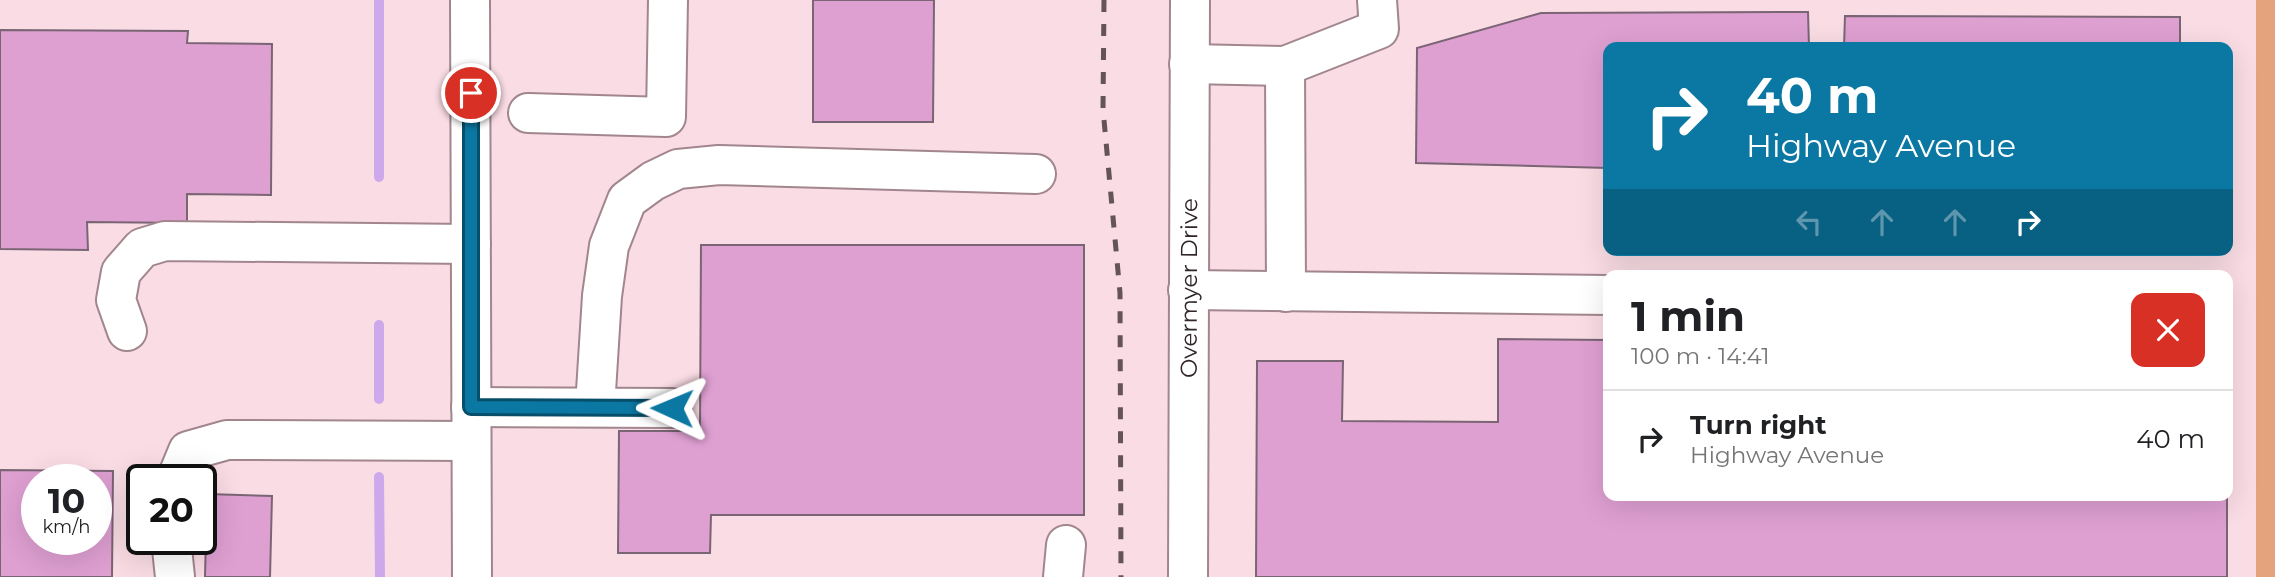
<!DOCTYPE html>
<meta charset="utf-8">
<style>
body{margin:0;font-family:Montserrat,sans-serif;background:#f2f2f2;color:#202124;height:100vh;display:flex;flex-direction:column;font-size:26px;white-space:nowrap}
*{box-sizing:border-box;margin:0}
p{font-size:23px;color:#757577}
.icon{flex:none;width:38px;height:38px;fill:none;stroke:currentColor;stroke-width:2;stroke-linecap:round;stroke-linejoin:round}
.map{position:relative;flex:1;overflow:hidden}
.details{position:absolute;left:1603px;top:270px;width:630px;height:231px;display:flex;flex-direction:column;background:#fff;border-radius:14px;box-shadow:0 7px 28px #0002}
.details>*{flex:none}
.banner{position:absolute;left:1603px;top:42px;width:630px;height:214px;border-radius:14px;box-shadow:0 7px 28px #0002;background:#0b78a3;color:#fff;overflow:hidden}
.speed{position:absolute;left:21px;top:464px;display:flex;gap:14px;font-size:35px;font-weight:700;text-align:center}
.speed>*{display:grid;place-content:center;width:91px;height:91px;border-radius:50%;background:#fff;box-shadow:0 7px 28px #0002;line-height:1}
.speed small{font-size:18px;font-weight:400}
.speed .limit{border:4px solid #111;border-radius:10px;background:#fff;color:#111}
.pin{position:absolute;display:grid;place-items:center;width:60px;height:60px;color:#fff;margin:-30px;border:4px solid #fff;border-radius:50%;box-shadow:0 2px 7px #0007}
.me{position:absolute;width:77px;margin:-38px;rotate:271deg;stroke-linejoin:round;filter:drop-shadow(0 0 5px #0008)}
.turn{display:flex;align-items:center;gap:24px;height:147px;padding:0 28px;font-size:32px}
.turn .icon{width:91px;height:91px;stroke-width:2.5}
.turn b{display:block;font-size:49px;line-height:60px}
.lanes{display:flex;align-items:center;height:66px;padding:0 28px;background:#0003;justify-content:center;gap:35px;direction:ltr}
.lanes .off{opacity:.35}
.round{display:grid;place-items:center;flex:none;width:74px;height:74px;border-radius:14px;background:#f2f2f2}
.summary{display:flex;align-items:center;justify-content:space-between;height:119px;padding:0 28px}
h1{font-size:42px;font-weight:700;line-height:52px}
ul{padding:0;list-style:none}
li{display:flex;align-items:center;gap:21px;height:98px;padding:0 28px;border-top:2px solid #e0e0e0}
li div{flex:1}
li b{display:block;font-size:26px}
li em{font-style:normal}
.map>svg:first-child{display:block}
.green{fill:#e4a27d}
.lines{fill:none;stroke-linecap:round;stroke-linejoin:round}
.stream{stroke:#cda9ec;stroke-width:10}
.building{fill:#de9fd1;stroke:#7a6575;stroke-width:2;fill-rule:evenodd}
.minor-casing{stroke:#a1868e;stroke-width:42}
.minor{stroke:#fff;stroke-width:38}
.rail{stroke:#645459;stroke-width:5;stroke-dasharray:12 12;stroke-linecap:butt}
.route-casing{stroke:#074e6a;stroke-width:18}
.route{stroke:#0b78a3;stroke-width:12}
.labels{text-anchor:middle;stroke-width:5;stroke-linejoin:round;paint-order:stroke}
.street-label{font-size:23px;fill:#302528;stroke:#fff}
</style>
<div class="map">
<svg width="2275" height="577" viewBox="0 0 2275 577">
<rect width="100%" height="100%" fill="#fadce4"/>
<rect class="green" x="2256" y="0" width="19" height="577"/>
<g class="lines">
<g class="stream">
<polyline points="379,0 379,177"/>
<polyline points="379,399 379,325"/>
<polyline points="379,477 380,577"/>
</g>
</g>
<g class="building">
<polygon points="813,0 934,0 933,122 813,122"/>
<polygon points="1808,12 1809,47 1608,47 1608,168 1416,163 1417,48 1541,13"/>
<polygon points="1845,16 2180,17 2180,47 1844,47"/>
<polygon points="0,30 188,31 187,43 272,44 271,195 187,194 187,223 87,222 88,250 0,249"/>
<polygon points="701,245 1084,245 1084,515 711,515 710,553 618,553 619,431 700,431"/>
<polygon points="1498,339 1608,340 1608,495 2227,495 2227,577 1256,577 1257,361 1343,361 1342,421 1498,422"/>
<path d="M0 470 113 471 112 577H0ZM37 480H96V539H37Z"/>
<polygon points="207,494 272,496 270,577 205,577"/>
</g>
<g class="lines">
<defs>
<g id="minor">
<polyline points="470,0 472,577"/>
<polyline points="1189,64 1285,66 1379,29 1377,0"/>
<polyline points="1285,66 1286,292"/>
<polyline points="528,113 666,117 668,0"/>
<polyline points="1188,290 1608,295"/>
<polyline points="127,331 116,300 121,272 142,248 165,241 471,244"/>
<polyline points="471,407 672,408"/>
<polyline points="595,407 602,296 609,246 627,200 653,181 678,169 719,165 1036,174"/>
<polyline points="176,480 188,451 227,440 471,441"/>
<polyline points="171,539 175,577"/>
<polyline points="1063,577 1066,545"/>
<path id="s1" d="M1188 577 1190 0"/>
</g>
</defs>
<use href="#minor" class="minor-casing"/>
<use href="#minor" class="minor"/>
<polyline class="rail" points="1104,0 1103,109 1120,293 1121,577"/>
</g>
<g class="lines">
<defs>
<polyline id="route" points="471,93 471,407 672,408"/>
</defs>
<use href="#route" class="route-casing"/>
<use href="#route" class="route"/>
</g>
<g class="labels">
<g class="street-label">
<text dy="8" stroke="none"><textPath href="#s1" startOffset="289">Overmyer Drive</textPath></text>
</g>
</g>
</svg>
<div class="speed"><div>10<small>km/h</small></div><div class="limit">20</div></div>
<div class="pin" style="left:471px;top:93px;background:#d93025"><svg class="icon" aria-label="arrive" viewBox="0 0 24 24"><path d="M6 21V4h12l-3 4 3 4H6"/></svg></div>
<svg class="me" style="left:672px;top:408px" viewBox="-20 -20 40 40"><path d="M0-17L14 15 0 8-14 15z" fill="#0b78a3" stroke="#fff" stroke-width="4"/></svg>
<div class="banner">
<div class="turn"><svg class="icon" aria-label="right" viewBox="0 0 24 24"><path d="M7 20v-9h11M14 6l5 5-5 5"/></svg><div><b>40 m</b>Highway Avenue</div></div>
<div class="lanes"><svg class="icon off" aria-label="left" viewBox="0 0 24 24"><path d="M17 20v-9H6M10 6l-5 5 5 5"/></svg><svg class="icon off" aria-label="ahead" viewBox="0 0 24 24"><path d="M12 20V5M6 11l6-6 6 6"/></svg><svg class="icon off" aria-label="ahead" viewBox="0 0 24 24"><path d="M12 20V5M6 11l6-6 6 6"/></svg><svg class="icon" aria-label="right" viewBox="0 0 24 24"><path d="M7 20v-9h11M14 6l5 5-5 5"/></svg></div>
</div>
<section class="details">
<div class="summary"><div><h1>1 min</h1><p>100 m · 14:41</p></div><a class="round" style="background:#d93025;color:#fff"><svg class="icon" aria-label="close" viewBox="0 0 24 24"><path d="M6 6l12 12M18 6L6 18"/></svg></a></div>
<ul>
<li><svg class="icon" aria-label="right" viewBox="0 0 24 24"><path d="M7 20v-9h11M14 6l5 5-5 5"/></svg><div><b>Turn right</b><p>Highway Avenue</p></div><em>40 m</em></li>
</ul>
</section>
</div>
